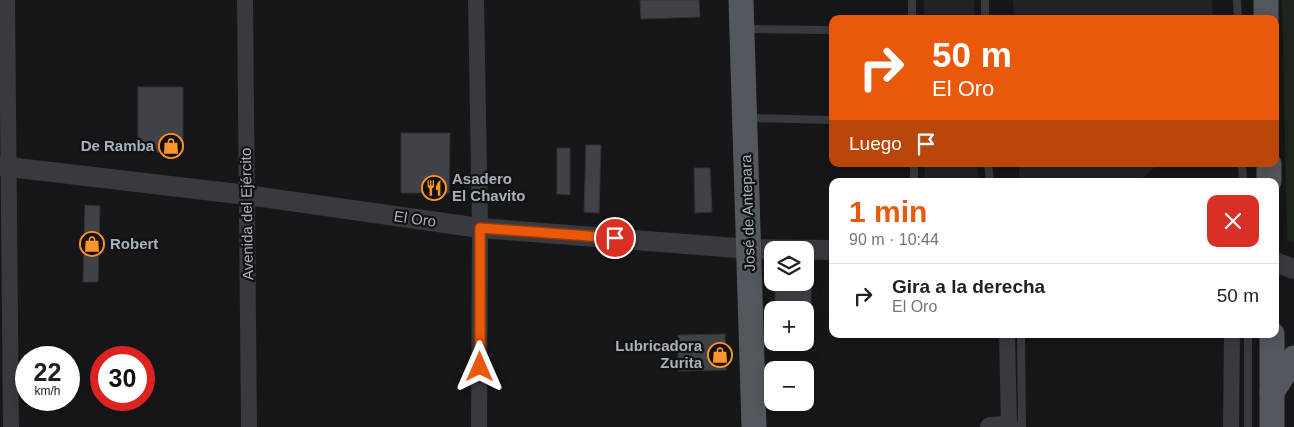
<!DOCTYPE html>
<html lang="es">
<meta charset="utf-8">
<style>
body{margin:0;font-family:Helvetica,sans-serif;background:#f6f6f6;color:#202124;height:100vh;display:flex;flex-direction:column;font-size:19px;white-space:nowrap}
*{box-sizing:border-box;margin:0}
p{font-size:16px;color:#757577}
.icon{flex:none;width:28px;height:28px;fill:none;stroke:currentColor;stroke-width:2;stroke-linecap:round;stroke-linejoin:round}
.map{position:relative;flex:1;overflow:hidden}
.panel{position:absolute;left:829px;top:178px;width:450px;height:160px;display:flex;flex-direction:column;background:#fff;border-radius:10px;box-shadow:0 2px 12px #0003}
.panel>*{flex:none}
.guide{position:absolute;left:829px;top:15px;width:450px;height:152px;border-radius:10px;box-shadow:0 2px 12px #0003;background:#ea580c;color:#fff;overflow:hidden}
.fabs{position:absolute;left:764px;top:241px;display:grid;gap:10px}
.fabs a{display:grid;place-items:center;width:50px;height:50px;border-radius:10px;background:#fff;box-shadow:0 2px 12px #0003;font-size:25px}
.speed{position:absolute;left:15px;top:346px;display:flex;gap:10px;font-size:25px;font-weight:700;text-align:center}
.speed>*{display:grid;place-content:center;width:65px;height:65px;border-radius:50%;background:#fff;box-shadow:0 2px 12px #0003;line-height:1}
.speed small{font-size:12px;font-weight:400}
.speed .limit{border:8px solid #d22;background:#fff;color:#111}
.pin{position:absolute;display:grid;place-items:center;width:42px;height:42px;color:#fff;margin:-21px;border:2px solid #fff;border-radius:50%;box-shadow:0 1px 5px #0007}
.me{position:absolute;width:55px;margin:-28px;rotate:0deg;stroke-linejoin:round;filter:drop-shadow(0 0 4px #0008)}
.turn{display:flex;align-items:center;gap:18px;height:105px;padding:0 20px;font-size:22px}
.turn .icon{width:65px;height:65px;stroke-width:2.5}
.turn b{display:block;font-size:35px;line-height:42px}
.then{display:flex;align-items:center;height:48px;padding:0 20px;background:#0003;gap:10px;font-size:19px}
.round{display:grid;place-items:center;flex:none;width:52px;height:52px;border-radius:10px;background:#f6f6f6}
.head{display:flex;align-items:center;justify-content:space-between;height:85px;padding:0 20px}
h1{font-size:30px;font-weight:700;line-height:38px;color:#ea580c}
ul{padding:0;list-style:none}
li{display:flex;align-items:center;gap:15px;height:65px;padding:0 20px;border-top:1px solid #e0e0e0}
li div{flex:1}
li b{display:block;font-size:19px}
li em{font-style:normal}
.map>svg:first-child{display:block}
.built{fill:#232327}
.green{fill:#1d251c}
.building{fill:#414247;stroke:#313236}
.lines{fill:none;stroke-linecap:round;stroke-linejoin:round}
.service{stroke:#383a3f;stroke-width:8}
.minor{stroke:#383a3f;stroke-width:16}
.tertiary{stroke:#383a3f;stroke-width:20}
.primary{stroke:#53575e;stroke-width:25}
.route-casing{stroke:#983908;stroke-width:12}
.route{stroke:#ea580c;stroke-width:9}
.labels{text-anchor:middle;stroke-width:4.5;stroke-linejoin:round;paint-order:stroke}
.poi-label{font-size:15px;font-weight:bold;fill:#a8b1bb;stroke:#121214;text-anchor:end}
.street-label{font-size:15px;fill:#a8b1bb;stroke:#121214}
</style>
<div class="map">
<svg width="1294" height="427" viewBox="0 0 1294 427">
<rect width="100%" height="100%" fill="#171719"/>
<g class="built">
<polygon points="924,0 974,0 975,19 924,19"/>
<polygon points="1013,0 1212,0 1213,19 1014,19"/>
<polygon points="925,164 977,164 978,181 925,181"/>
<polygon points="1019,164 1158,164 1139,181 1019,181"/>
</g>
<polygon class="green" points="1282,0 1294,0 1294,243 1287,240"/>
<g class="building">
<polygon points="640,0 699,0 700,17 641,19"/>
<rect x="138" y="87" width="45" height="65"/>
<polygon points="401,133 450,133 449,193 401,193"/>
<polygon points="586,145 601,145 599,213 584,212"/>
<polygon points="557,148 570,148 570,195 557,194"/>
<polygon points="694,168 710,168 712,212 695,213"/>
<polygon points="85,205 100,206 98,282 83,282"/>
<polygon points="805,279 811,279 811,318 805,318 805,310 775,310 775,282 805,282"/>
<polygon points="725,334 726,370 678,371 678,335"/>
</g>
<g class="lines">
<g class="service">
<polyline points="912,0 912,19"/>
<polyline points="1237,0 1238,19"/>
<polyline points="985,19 985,0"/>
<polyline points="744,29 832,30"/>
<polyline points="747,118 832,120"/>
<polyline points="914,164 914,181"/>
<polyline points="988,164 990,181"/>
<polyline points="1242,164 1243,181"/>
<polyline points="1021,334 1022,427"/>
<polyline points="1248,334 1248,427"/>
</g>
<g class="minor">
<polyline points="7,0 11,427"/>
<polyline points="245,0 249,427"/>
<polyline points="476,0 480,228 479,427"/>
<polyline points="1007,334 1009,427"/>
<polyline points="1231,427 1232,334"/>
</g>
<g class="tertiary">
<polyline points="0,166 247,195 480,228 750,249 832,250"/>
<polyline points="1275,262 1294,269"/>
<polyline points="990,427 1009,426"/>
</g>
<g class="primary">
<polyline points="741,0 754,427"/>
<polyline points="1266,0 1266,19"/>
<polyline points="1269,164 1269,181"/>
<polyline points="1272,334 1272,427"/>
<polyline points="1272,392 1294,358"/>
</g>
</g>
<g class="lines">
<defs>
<polyline id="route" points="480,367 480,228 615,238"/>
</defs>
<use href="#route" class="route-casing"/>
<use href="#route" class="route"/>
</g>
<defs>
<symbol id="shop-ring" viewBox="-11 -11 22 22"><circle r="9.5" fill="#121214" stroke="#ff9429" stroke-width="1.5"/><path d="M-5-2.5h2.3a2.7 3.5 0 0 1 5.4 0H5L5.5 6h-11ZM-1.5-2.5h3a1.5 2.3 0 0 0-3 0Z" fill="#ff9429"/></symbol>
<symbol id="restaurant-ring" viewBox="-11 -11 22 22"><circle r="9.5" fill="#121214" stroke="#ff9429" stroke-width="1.5"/><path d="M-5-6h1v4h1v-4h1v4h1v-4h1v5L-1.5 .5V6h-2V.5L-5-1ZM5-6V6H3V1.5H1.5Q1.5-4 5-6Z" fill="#ff9429"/></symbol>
</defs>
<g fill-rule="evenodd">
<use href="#shop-ring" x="157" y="132" width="28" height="28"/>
<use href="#restaurant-ring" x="420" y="174" width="28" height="28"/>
<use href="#shop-ring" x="78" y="230" width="28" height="28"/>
<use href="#shop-ring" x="706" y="341" width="28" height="28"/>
</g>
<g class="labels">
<g class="poi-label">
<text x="154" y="151">De Ramba</text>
<text x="452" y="184" text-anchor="start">Asadero<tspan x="452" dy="17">El Chavito</tspan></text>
<text x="110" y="249" text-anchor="start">Robert</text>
<text x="702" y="351">Lubricadora<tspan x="702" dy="17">Zurita</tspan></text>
</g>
<g class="street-label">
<text transform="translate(748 213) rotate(-92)" y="5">José de Antepara</text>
<text transform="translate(247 214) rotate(-91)" y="5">Avenida del Ejército</text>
<text transform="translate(415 219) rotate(8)" y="5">El Oro</text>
</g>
</g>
</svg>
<div class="fabs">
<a><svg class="icon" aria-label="layers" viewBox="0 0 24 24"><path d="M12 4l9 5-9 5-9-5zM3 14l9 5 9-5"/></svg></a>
<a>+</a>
<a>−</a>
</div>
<div class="speed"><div>22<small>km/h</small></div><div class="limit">30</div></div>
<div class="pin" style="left:615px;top:238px;background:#d93025"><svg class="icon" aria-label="arrive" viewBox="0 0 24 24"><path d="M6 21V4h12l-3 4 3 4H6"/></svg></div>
<svg class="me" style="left:480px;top:367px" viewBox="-20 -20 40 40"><path d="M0-17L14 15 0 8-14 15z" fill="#ea580c" stroke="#fff" stroke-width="4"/></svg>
<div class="guide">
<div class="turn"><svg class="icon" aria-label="right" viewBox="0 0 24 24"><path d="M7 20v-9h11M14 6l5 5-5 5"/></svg><div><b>50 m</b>El Oro</div></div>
<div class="then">Luego<svg class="icon" aria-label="arrive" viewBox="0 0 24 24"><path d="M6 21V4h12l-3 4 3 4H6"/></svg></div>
</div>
<section class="panel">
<div class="head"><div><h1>1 min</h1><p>90 m · 10:44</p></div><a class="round" style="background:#d93025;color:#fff"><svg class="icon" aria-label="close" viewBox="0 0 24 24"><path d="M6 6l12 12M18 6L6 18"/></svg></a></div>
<ul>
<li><svg class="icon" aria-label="right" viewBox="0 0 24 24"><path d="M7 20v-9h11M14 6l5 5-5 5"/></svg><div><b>Gira a la derecha</b><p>El Oro</p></div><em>50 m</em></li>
</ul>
</section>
</div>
